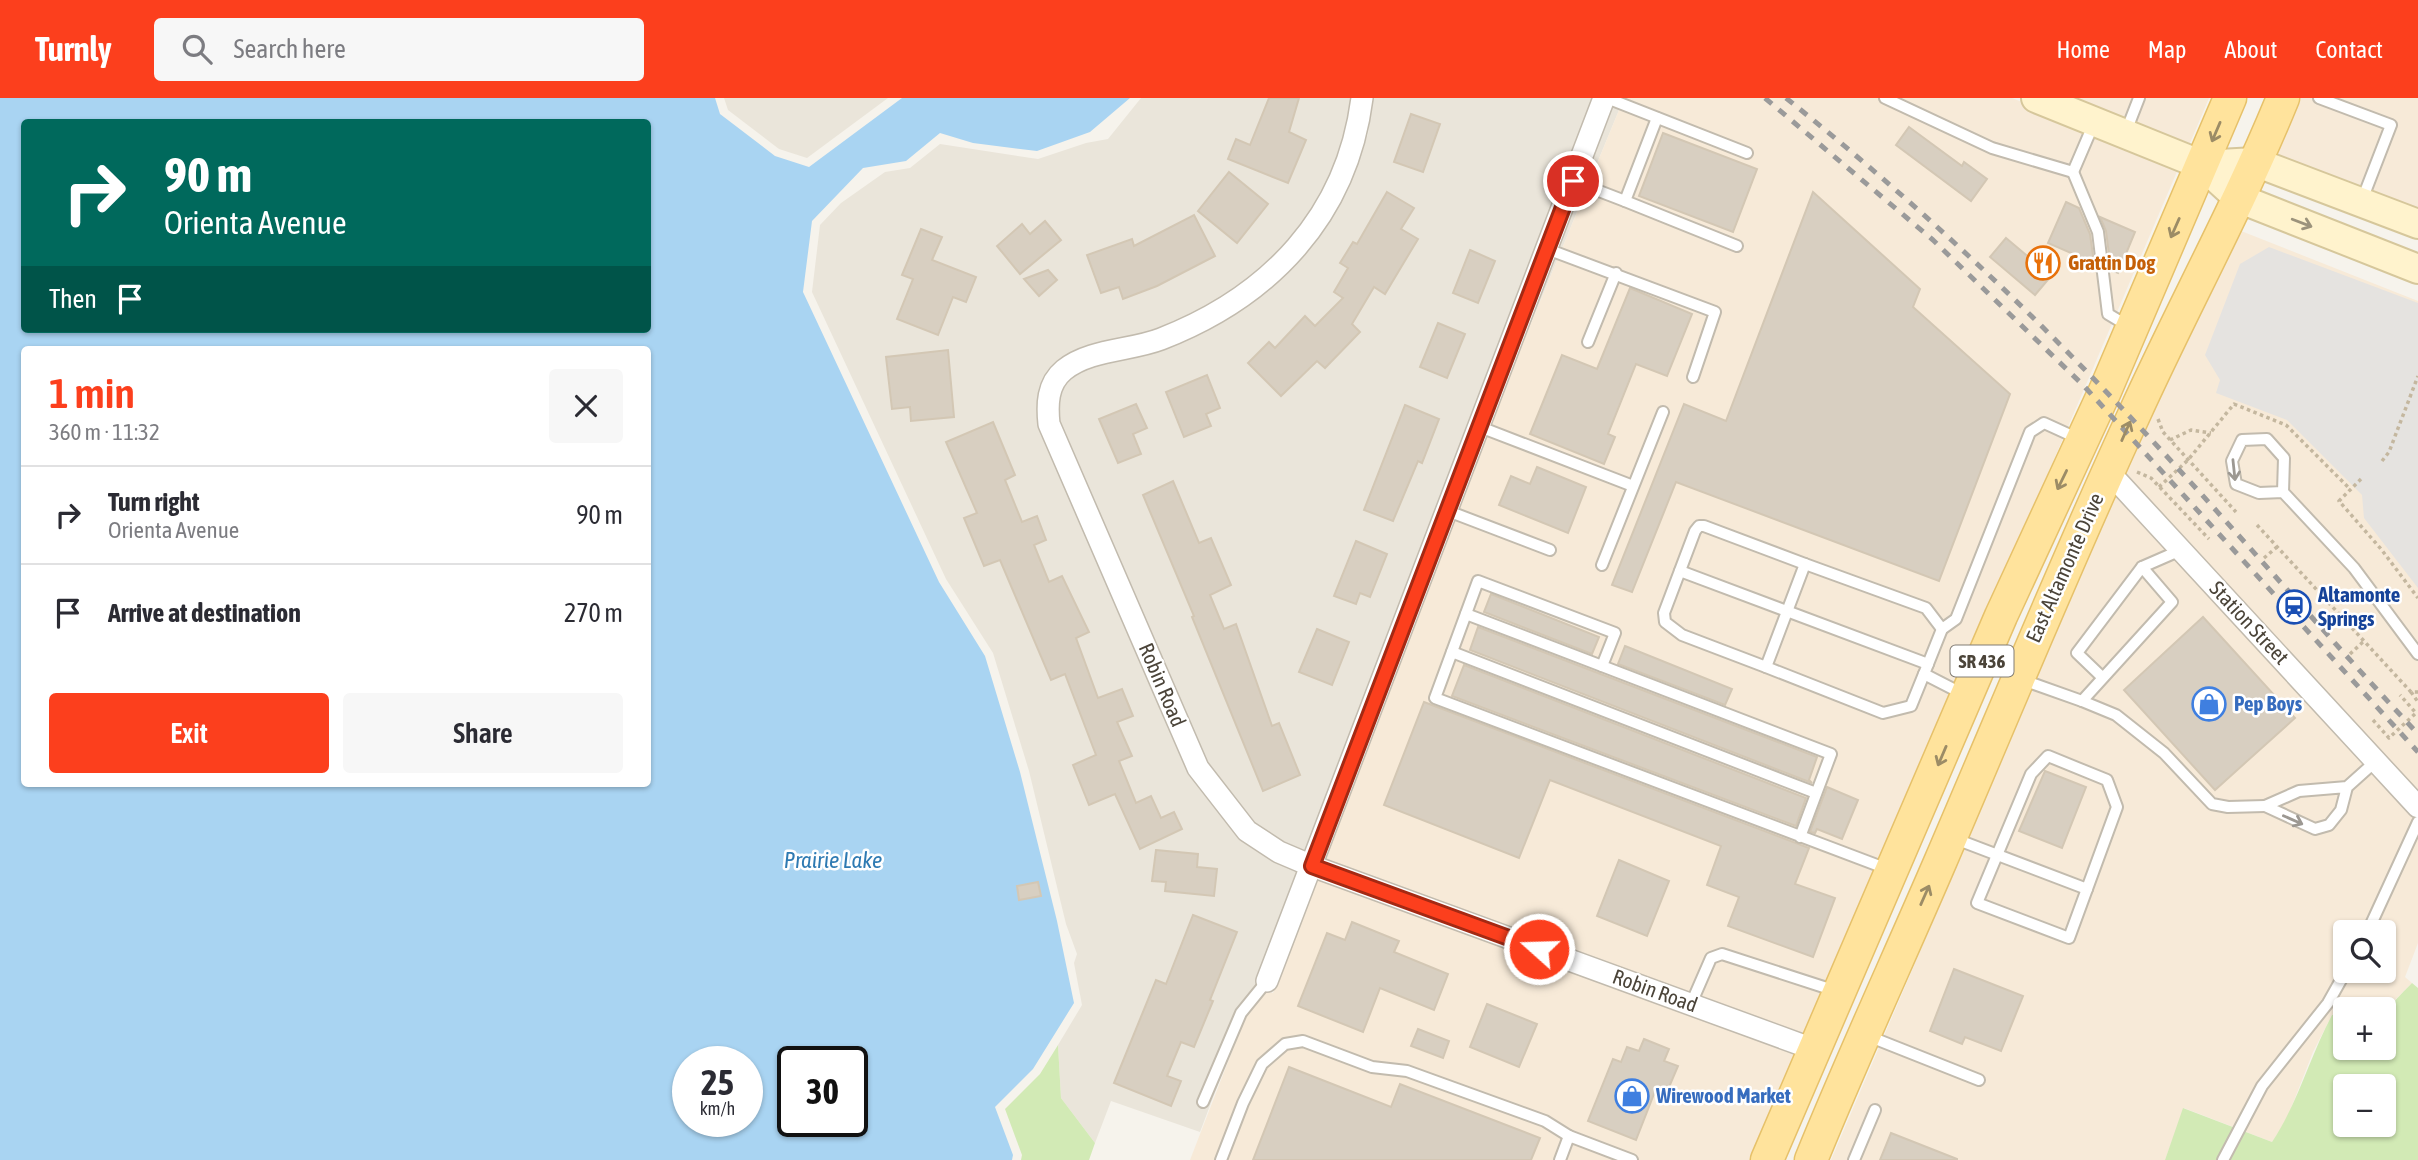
<!DOCTYPE html>
<meta charset="utf-8">
<style>
body{margin:0;font-family:"Asap Condensed",sans-serif;background:#f7f7f7;color:#2b2b33;height:100vh;display:flex;flex-direction:column;font-size:26px;white-space:nowrap}
*{box-sizing:border-box;margin:0}
p{font-size:23px;color:#7c7c81}
.icon{flex:none;width:38px;height:38px;fill:none;stroke:currentColor;stroke-width:2;stroke-linecap:round;stroke-linejoin:round}
.map{position:relative;flex:1;overflow:hidden}
.details{position:absolute;left:21px;top:248px;width:630px;height:441px;display:flex;flex-direction:column;background:#fff;border-radius:7px;box-shadow:0 2px 5px #0004}
.details>*{flex:none}
.hud{position:absolute;left:21px;top:21px;width:630px;height:214px;border-radius:7px;box-shadow:0 2px 5px #0004;background:#00695c;color:#fff;overflow:hidden}
.controls{position:absolute;left:2333px;top:822px;display:grid;gap:14px}
.controls a{display:grid;place-items:center;width:63px;height:63px;border-radius:7px;background:#fff;box-shadow:0 2px 5px #0004;font-size:35px}
.speed{position:absolute;left:672px;top:948px;display:flex;gap:14px;font-size:35px;font-weight:700;text-align:center}
.speed>*{display:grid;place-content:center;width:91px;height:91px;border-radius:50%;background:#fff;box-shadow:0 2px 5px #0004;line-height:1}
.speed small{font-size:18px;font-weight:400}
.speed .limit{border:4px solid #111;border-radius:10px;background:#fff;color:#111}
.pin{position:absolute;display:grid;place-items:center;width:60px;height:60px;color:#fff;margin:-30px;border:4px solid #fff;border-radius:50%;box-shadow:0 2px 7px #0007}
.me{position:absolute;width:77px;margin:-38px;rotate:290deg;stroke-linejoin:round;filter:drop-shadow(0 0 5px #0008)}
.turn{display:flex;align-items:center;gap:24px;height:147px;padding:0 28px;font-size:32px}
.turn .icon{width:91px;height:91px;stroke-width:2.5}
.turn b{display:block;font-size:49px;line-height:60px}
.then{display:flex;align-items:center;height:66px;padding:0 28px;background:#0003;gap:14px;font-size:26px}
.round{display:grid;place-items:center;flex:none;width:74px;height:74px;border-radius:7px;background:#f7f7f7}
.overview{display:flex;align-items:center;justify-content:space-between;height:119px;padding:0 28px}
h1{font-size:42px;font-weight:600;line-height:52px;color:#fc3f1d}
.cta{display:flex;gap:14px;margin-top:auto;padding:14px 28px}
.cta a{flex:1;height:80px;border-radius:7px;background:#fc3f1d;color:#fff;font-size:28px;font-weight:600;line-height:80px;text-align:center}
.cta a+a{background:#f7f7f7;color:#2b2b33}
ul{padding:0;list-style:none}
li{display:flex;align-items:center;gap:21px;height:98px;padding:0 28px;border-top:2px solid #e1e1e2}
li div{flex:1}
li b{display:block;font-size:26px}
li em{font-style:normal}
header{display:flex;align-items:center;gap:42px;box-sizing:border-box;height:98px;padding:0 35px;background:#fc3f1d;color:#fff}
header strong{font-size:33px}
nav{display:flex;gap:38px;margin-inline-start:auto;font-size:24px}
.search{width:490px;height:63px;background:#f7f7f7;display:flex;align-items:center;gap:18px;box-sizing:border-box;padding:0 24px;border-radius:7px;color:#7c7c81;font-size:26px}
.map>svg:first-child{display:block}
.residential{fill:#eae5da}
.commercial{fill:#f7ead8;fill-rule:evenodd}
.green{fill:#d2eab5;fill-rule:evenodd}
.parking{fill:#e5e3e0}
.water{fill:#a9d4f2;fill-rule:evenodd}
.building{fill:#d8cfc1;stroke:#d3c7b4;stroke-width:2}
.lines{fill:none;stroke-linecap:round;stroke-linejoin:round}
.lane-casing{stroke:#c2bbae;stroke-width:14}
.street-casing{stroke:#c2bbae;stroke-width:24}
.secondary-casing{stroke:#d6c79b;stroke-width:32}
.primary-casing{stroke:#e6c16a;stroke-width:35}
.path{stroke:#c4b79f;stroke-width:3.5;stroke-dasharray:3.5 3.5;stroke-linecap:butt}
.lane{stroke:#fff;stroke-width:10}
.street{stroke:#fff;stroke-width:21}
.secondary{stroke:#fff3cd;stroke-width:28}
.primary{stroke:#ffe39c;stroke-width:32}
.rail{stroke:#9a9a9a;stroke-width:5;stroke-dasharray:9 9;stroke-linecap:butt}
.oneway{stroke:#9c8c66}
.oneway2{stroke:#9c937c}
.oneway3{stroke:#9c9892}
.route-casing{stroke:#a42913;stroke-width:18}
.route{stroke:#fc3f1d;stroke-width:12}
.labels{text-anchor:middle;stroke-width:5;stroke-linejoin:round;paint-order:stroke}
.shield{fill:#fff;stroke:#817c74;stroke-width:2}
.shield-label{font-size:19px;font-weight:bold;fill:#4b4439}
.food-label{font-size:21px;font-weight:bold;fill:#c56008;stroke:#fff;text-anchor:start}
.street-label{font-size:21px;fill:#4b4439;stroke:#fff}
.transit-label{font-size:21px;font-weight:bold;fill:#164399;stroke:#fff;text-anchor:start}
.shop-label{font-size:21px;font-weight:bold;fill:#366cbe;stroke:#fff;text-anchor:start}
.water-label{font-size:23px;font-style:italic;fill:#2e7ab2;stroke:#fff}
</style>
<header>
<strong>Turnly</strong>
<div class="search"><svg class="icon" aria-label="search" viewBox="0 0 24 24"><circle cx="10" cy="10" r="6"/><path d="M15 15l6 6"/></svg>Search here</div>
<nav><a>Home</a><a>Map</a><a>About</a><a>Contact</a></nav>
</header>
<div class="map">
<svg width="2418" height="1062" viewBox="0 0 2418 1062">
<rect width="100%" height="100%" fill="#f6f3ec"/>
<g class="residential">
<polygon points="724,0 888,0 807,60 779,51 728,12"/>
<polygon points="1141,0 1352,0 1348,31 1330,81 1297,135 1255,178 1209,209 1154,234 1058,264 1043,282 1037,305 1039,329 1188,673 1239,738 1299,772 1200,1034 1111,1003 1095,1045 1061,1000 1058,947 1082,907 1074,865 1077,856 1066,826 1029,673 993,555 946,481 812,194 820,127 841,105 885,74 910,70 940,46 1038,61 1086,45 1108,41"/>
<polygon points="1373,0 1592,0 1306,755 1284,746 1254,727 1207,666 1059,325 1057,307 1061,293 1071,280 1091,269 1162,252 1222,225 1270,192 1314,146 1348,91 1368,36"/>
<polygon points="1614,0 1624,0 1523,245 1614,3"/>
</g>
<g class="commercial">
<polygon points="1624,0 2012,0 2179,69 1807,939 1325,763 1523,245"/>
<polygon points="2060,0 2209,0 2187,52"/>
<polygon points="2284,0 2418,0 2418,116 2262,57"/>
<polygon points="2231,129 2418,203 2418,695 2124,376"/>
<path d="M2116 395 2418 723V845L2405 879 2412 885 2395 902 2384 919V912H2345V916L2332 917 2313 954 2286 1023 2272 1044 2184 1010 2165 1062H1831ZM2345 835H2384V873H2345Z"/>
<polygon points="1319,780 1799,956 1754,1062 1190,1062 1257,889 1273,895"/>
</g>
<g class="green">
<path d="M2412 885 2418 890V1062H2165L2183 1010 2272 1044C2298 1005 2310 958 2332 917L2345 916V950H2384C2384 913 2386 911 2412 885ZM2345 989H2384V1027H2345Z"/>
<polygon points="1058,947 1061,1000 1095,1045 1089,1062 1021,1062 1022,1057 1005,1011 1040,976"/>
</g>
<polygon class="parking" points="2269,149 2418,205 2418,490 2364,420 2362,397 2287,322 2216,295 2220,282 2205,257 2240,166"/>
<path class="water" d="M0 0H715L720 16 775 58 809 69 902 0H1130L1090 34 1037 53 973 45 940 35 906 63 863 70 812 123 803 194 939 484 985 558 1020 674 1057 823 1074 905 1033 971 995 1009 1013 1057 1012 1062H0ZM24 24H648V231H24ZM24 252H648V686H24ZM688 964H747V1024H688ZM793 964H852V1024H793Z"/>
<g class="building">
<polygon points="1269,0 1299,0 1289,34 1306,42 1288,85 1228,61 1236,41 1250,47"/>
<polygon points="1411,16 1440,26 1423,74 1394,64"/>
<polygon points="1909,29 1962,68 1964,64 1987,81 1971,103 1896,47"/>
<polygon points="1663,35 1757,71 1733,134 1639,98"/>
<polygon points="1229,74 1268,106 1237,145 1198,113"/>
<polygon points="1387,94 1414,110 1401,131 1418,141 1385,196 1374,189 1352,226 1360,234 1325,270 1317,263 1281,298 1248,265 1269,244 1275,250 1305,218 1315,228 1343,200 1334,194 1348,170 1340,165 1353,144 1357,146"/>
<polygon points="1813,94 1920,191 1913,209 2010,296 1939,483 1676,384 1632,494 1612,487 1684,306 1726,323"/>
<polygon points="2066,104 2079,110 2090,136 2094,165 2048,145"/>
<polygon points="1194,117 1215,158 1157,188 1123,201 1119,189 1101,195 1087,157 1132,141 1134,148"/>
<polygon points="2100,119 2135,134 2118,175 2111,172 2106,133"/>
<polygon points="1045,123 1061,142 1020,176 997,148 1022,126 1030,136"/>
<polygon points="921,131 942,139 932,162 976,179 966,204 953,199 938,237 897,221 913,181 902,177"/>
<polygon points="2006,140 2051,178 2035,197 1990,159"/>
<polygon points="1470,152 1495,163 1478,205 1453,195"/>
<polygon points="1048,172 1057,182 1039,198 1024,181"/>
<polygon points="1630,190 1692,216 1667,278 1636,266 1608,336 1615,339 1604,366 1530,336 1562,257 1597,271"/>
<polygon points="1438,225 1465,236 1447,280 1420,269"/>
<polygon points="948,252 954,319 911,323 910,309 892,311 886,259"/>
<polygon points="1207,277 1220,310 1206,316 1211,328 1184,339 1166,294"/>
<polygon points="1136,306 1147,330 1133,336 1141,356 1118,365 1099,321"/>
<polygon points="1405,307 1439,321 1422,365 1418,363 1393,423 1364,412"/>
<polygon points="993,324 1015,377 1005,382 1022,424 1037,418 1046,442 1034,447 1049,484 1062,478 1089,534 1076,540 1098,600 1122,591 1133,618 1117,624 1132,658 1119,663 1136,705 1151,698 1161,720 1174,714 1182,731 1140,751 1115,696 1089,707 1073,667 1096,657 1065,576 1051,582 1000,462 984,468 964,420 977,415 946,344"/>
<polygon points="1537,369 1586,389 1568,435 1499,407 1511,378 1530,386"/>
<polygon points="1173,383 1199,445 1211,440 1231,487 1210,497 1224,531 1236,526 1272,628 1279,625 1300,677 1263,693 1192,519 1194,518 1143,397"/>
<polygon points="1356,443 1387,456 1370,499 1360,495 1356,506 1334,498"/>
<polygon points="1491,496 1599,539 1592,556 1484,514"/>
<polygon points="2203,519 2295,620 2215,692 2124,592"/>
<polygon points="1478,529 1817,659 1809,682 1812,685 1470,552"/>
<polygon points="1317,531 1349,544 1332,587 1299,574"/>
<polygon points="1625,548 1732,591 1725,607 1618,566"/>
<polygon points="1464,567 1806,700 1796,728 1452,598"/>
<polygon points="1424,604 1809,750 1795,786 1835,800 1813,859 1728,828 1739,799 1707,787 1721,748 1550,682 1519,760 1384,707"/>
<polygon points="2045,673 2086,689 2062,750 2019,733"/>
<polygon points="1827,689 1858,702 1842,741 1817,731 1815,735 1810,734"/>
<polygon points="1156,752 1198,756 1197,769 1217,771 1214,798 1165,793 1166,784 1152,783"/>
<polygon points="1619,762 1669,783 1647,838 1597,818"/>
<polygon points="1038,784 1041,798 1019,802 1017,788"/>
<polygon points="1193,817 1237,834 1210,902 1213,903 1194,949 1181,944 1167,978 1181,983 1171,1008 1114,985 1156,882 1166,886"/>
<polygon points="1352,824 1399,843 1394,854 1448,876 1434,912 1380,890 1363,934 1298,908 1327,835 1345,842"/>
<polygon points="1954,871 2023,898 2001,953 1965,939 1962,946 1930,933"/>
<polygon points="1487,906 1537,926 1519,969 1470,949"/>
<polygon points="1418,931 1449,943 1443,960 1411,948"/>
<polygon points="1644,941 1669,951 1664,963 1678,968 1664,1001 1654,996 1636,1042 1588,1023 1613,961 1621,964 1627,949 1639,953"/>
<polygon points="1289,969 1391,1009 1400,986 1540,1040 1531,1062 1253,1062"/>
<polygon points="1891,1035 1957,1061 1957,1062 1880,1062"/>
</g>
<g class="lines">
<defs>
<g id="lane">
<polyline points="1607,0 1747,55"/>
<polyline points="1885,0 1992,50 2073,74 2094,25"/>
<polyline points="2319,0 2391,27 2362,102"/>
<polyline points="1657,20 1625,103 1737,148"/>
<polyline points="2125,36 2139,0"/>
<polyline points="2073,74 2098,134 2108,216 2128,228"/>
<polyline points="1573,83 1625,103"/>
<polyline points="1547,151 1715,214 1693,279"/>
<polyline points="1588,244 1616,175"/>
<polyline points="1480,329 1633,388"/>
<polyline points="2283,394 2259,395 2236,386 2232,363 2242,342 2267,341 2284,360 2283,394 2354,470 2418,556"/>
<polyline points="1448,413 1550,452"/>
<polyline points="1602,467 1663,314"/>
<polyline points="2142,469 2181,452"/>
<polyline points="1680,473 1928,566"/>
<polyline points="1466,516 1602,568"/>
<polyline points="1452,554 1816,695"/>
<polyline points="1766,569 1682,537 1665,524 1664,515 1695,433 1699,428 1704,428 1805,466"/>
<polyline points="1924,576 1911,608 1883,615 1766,569 1805,466 1926,510 1942,531"/>
<polyline points="2020,581 2082,603 2172,504 2142,469 2077,555 2102,579"/>
<polyline points="1963,596 1924,576 1942,531 1956,521 2030,334 2044,325 2079,341"/>
<polyline points="2082,603 2116,617 2164,655 2212,706 2228,709 2265,708"/>
<polygon points="2048,658 2107,682 2117,709 2069,840 1977,805 2031,676"/>
<polyline points="2347,689 2299,693 2265,708 2315,731 2329,727 2341,712 2347,689 2376,663"/>
<polyline points="1800,739 1831,656 1602,568 1615,535 1478,483 1435,600 1890,772"/>
<polyline points="1953,740 2087,791"/>
<polyline points="2367,835 2418,724"/>
<polyline points="1691,906 1711,860 1722,856 1836,893"/>
<polyline points="1868,938 1979,982"/>
<polyline points="1203,1004 1241,915 1267,883"/>
<polyline points="1221,1062 1243,1005 1262,966 1285,946 1303,943 1372,969 1407,973 1545,1023 1569,1038"/>
<polyline points="1560,1062 1569,1038 1632,1062"/>
<polyline points="1854,1062 1875,1012"/>
<polyline points="2223,1062 2262,988 2328,905 2346,873"/>
</g>
<g id="street">
<path d="M1362 0C1347 119 1269 199 1161 241 1130 253 1090 251 1064 272 1047 286 1047 307 1049 326L1198 670 1247 733 1279 754 1312 768 1813 951"/>
<polyline points="2108,373 2418,709"/>
<polyline points="1267,883 1604,0"/>
</g>
<g id="secondary">
<polyline points="2036,0 2202,67 2238,100 2418,171"/>
<polyline points="2202,67 2255,64 2418,126"/>
</g>
<g id="primary">
<polyline points="1767,1062 2001,518 2105,293 2230,0"/>
<path d="M1811 1062C1852 961 1898 862 1941 762 2005 613 2066 464 2134 317 2182 211 2239 108 2283 0"/>
</g>
</defs>
<use href="#lane" class="lane-casing"/>
<use href="#street" class="street-casing"/>
<use href="#secondary" class="secondary-casing"/>
<use href="#primary" class="primary-casing"/>
<g class="path">
<polyline points="2158,321 2163,334 2236,414"/>
<polyline points="2170,342 2191,332 2211,335"/>
<polyline points="2382,363 2389,354 2418,278"/>
<polyline points="2137,374 2151,380 2209,441"/>
<polyline points="2361,381 2339,403 2381,451 2418,500"/>
<polyline points="2159,389 2188,362 2234,306 2286,327 2350,391"/>
<polyline points="2257,427 2411,594 2418,594"/>
<polyline points="2264,460 2277,449"/>
<polyline points="2350,556 2364,543"/>
<polyline points="2411,594 2418,604"/>
<polyline points="2373,622 2389,640 2416,615 2400,597"/>
</g>
<use href="#lane" class="lane"/>
<use href="#street" class="street"/>
<use href="#secondary" class="secondary"/>
<use href="#primary" class="primary"/>
<g class="rail">
<polyline points="1765,0 1933,142 2083,287 2418,654"/>
<path d="M1786 0C1892 85 1993 177 2088 275 2202 392 2307 517 2418 636"/>
</g>
</g>
<defs><path id="oneway-shaft" d="M-6 0H5M1.5-3L5.5 0L1.5 3" fill="none" stroke-width="1.6" stroke-linecap="round" stroke-linejoin="round" transform="scale(1.75)"/></defs>
<g class="oneway">
<use href="#oneway-shaft" transform="translate(2216 34) rotate(113)"/>
<use href="#oneway-shaft" transform="translate(2175 130) rotate(114)"/>
<use href="#oneway-shaft" transform="translate(2126 333) rotate(-66)"/>
<use href="#oneway-shaft" transform="translate(2062 382) rotate(116)"/>
<use href="#oneway-shaft" transform="translate(1942 658) rotate(113)"/>
<use href="#oneway-shaft" transform="translate(1925 797) rotate(-66)"/>
</g>
<use class="oneway2" href="#oneway-shaft" transform="translate(2302 125) rotate(21)"/>
<g class="oneway3">
<use href="#oneway-shaft" transform="translate(2234 372) rotate(84)"/>
<use href="#oneway-shaft" transform="translate(2293 722) rotate(24)"/>
</g>
<g class="lines">
<defs>
<polyline id="route" points="1539,851 1312,768 1573,83"/>
</defs>
<use href="#route" class="route-casing"/>
<use href="#route" class="route"/>
</g>
<defs>
<symbol id="restaurant-ring" viewBox="-11 -11 22 22"><circle r="9.5" fill="#fff" stroke="#e8710a" stroke-width="1.5"/><path d="M-5-6h1v4h1v-4h1v4h1v-4h1v5L-1.5 .5V6h-2V.5L-5-1ZM5-6V6H3V1.5H1.5Q1.5-4 5-6Z" fill="#e8710a"/></symbol>
<symbol id="station-ring" viewBox="-11 -11 22 22"><circle r="9.5" fill="#fff" stroke="#1a4fb4" stroke-width="1.5"/><path d="M-3-6H3Q5-6 5-4V2Q5 4 3 4L4.5 6H3L1.5 4h-3L-3 6H-4.5L-3 4Q-5 4-5 2V-4Q-5-6-3-6ZM-3.5-4v3h7v-3ZM-3.5 1v1.5H-2V1ZM2 1v1.5H3.5V1Z" fill="#1a4fb4"/></symbol>
<symbol id="shop-ring" viewBox="-11 -11 22 22"><circle r="9.5" fill="#fff" stroke="#3f7fe0" stroke-width="1.5"/><path d="M-5-2.5h2.3a2.7 3.5 0 0 1 5.4 0H5L5.5 6h-11ZM-1.5-2.5h3a1.5 2.3 0 0 0-3 0Z" fill="#3f7fe0"/></symbol>
</defs>
<g fill-rule="evenodd">
<use href="#restaurant-ring" x="2024" y="146" width="38" height="38"/>
<use href="#station-ring" x="2275" y="490" width="38" height="38"/>
<use href="#shop-ring" x="2190" y="587" width="38" height="38"/>
<use href="#shop-ring" x="1613" y="979" width="38" height="38"/>
</g>
<g class="labels">
<rect class="shield" x="1950.5" y="547.5" width="63" height="31" rx="5"/>
<g class="shield-label">
<text x="1982" y="570">SR 436</text>
</g>
<g class="food-label">
<text x="2068" y="172">Grattin Dog</text>
</g>
<g class="street-label">
<text transform="translate(2065 470) rotate(-66)" y="7">East Altamonte Drive</text>
<text transform="translate(2249 525) rotate(47)" y="7">Station Street</text>
<text transform="translate(1162 587) rotate(67)" y="7">Robin Road</text>
<text transform="translate(1655 893) rotate(20)" y="7">Robin Road</text>
</g>
<g class="transit-label">
<text x="2318" y="504">Altamonte<tspan x="2318" dy="24">Springs</tspan></text>
</g>
<g class="shop-label">
<text x="2234" y="613">Pep Boys</text>
<text x="1656" y="1005">Wirewood Market</text>
</g>
<g class="water-label">
<text x="833" y="770">Prairie Lake</text>
</g>
</g>
</svg>
<div class="controls">
<a><svg class="icon" aria-label="search" viewBox="0 0 24 24"><circle cx="10" cy="10" r="6"/><path d="M15 15l6 6"/></svg></a>
<a>+</a>
<a>−</a>
</div>
<div class="speed"><div>25<small>km/h</small></div><div class="limit">30</div></div>
<div class="pin" style="left:1573px;top:83px;background:#d93025"><svg class="icon" aria-label="arrive" viewBox="0 0 24 24"><path d="M6 21V4h12l-3 4 3 4H6"/></svg></div>
<svg class="me" style="left:1539px;top:851px" viewBox="-20 -20 40 40"><circle r="17" fill="#fc3f1d" stroke="#fff" stroke-width="3"/><path d="M0-11L8 9 0 5-8 9z" fill="#fff"/></svg>
<div class="hud">
<div class="turn"><svg class="icon" aria-label="right" viewBox="0 0 24 24"><path d="M7 20v-9h11M14 6l5 5-5 5"/></svg><div><b>90 m</b>Orienta Avenue</div></div>
<div class="then">Then<svg class="icon" aria-label="arrive" viewBox="0 0 24 24"><path d="M6 21V4h12l-3 4 3 4H6"/></svg></div>
</div>
<section class="details">
<div class="overview"><div><h1>1 min</h1><p>360 m · 11:32</p></div><a class="round"><svg class="icon" aria-label="close" viewBox="0 0 24 24"><path d="M6 6l12 12M18 6L6 18"/></svg></a></div>
<ul>
<li><svg class="icon" aria-label="right" viewBox="0 0 24 24"><path d="M7 20v-9h11M14 6l5 5-5 5"/></svg><div><b>Turn right</b><p>Orienta Avenue</p></div><em>90 m</em></li>
<li><svg class="icon" aria-label="arrive" viewBox="0 0 24 24"><path d="M6 21V4h12l-3 4 3 4H6"/></svg><div><b>Arrive at destination</b></div><em>270 m</em></li>
</ul>
<div class="cta"><a>Exit</a><a>Share</a></div>
</section>
</div>
